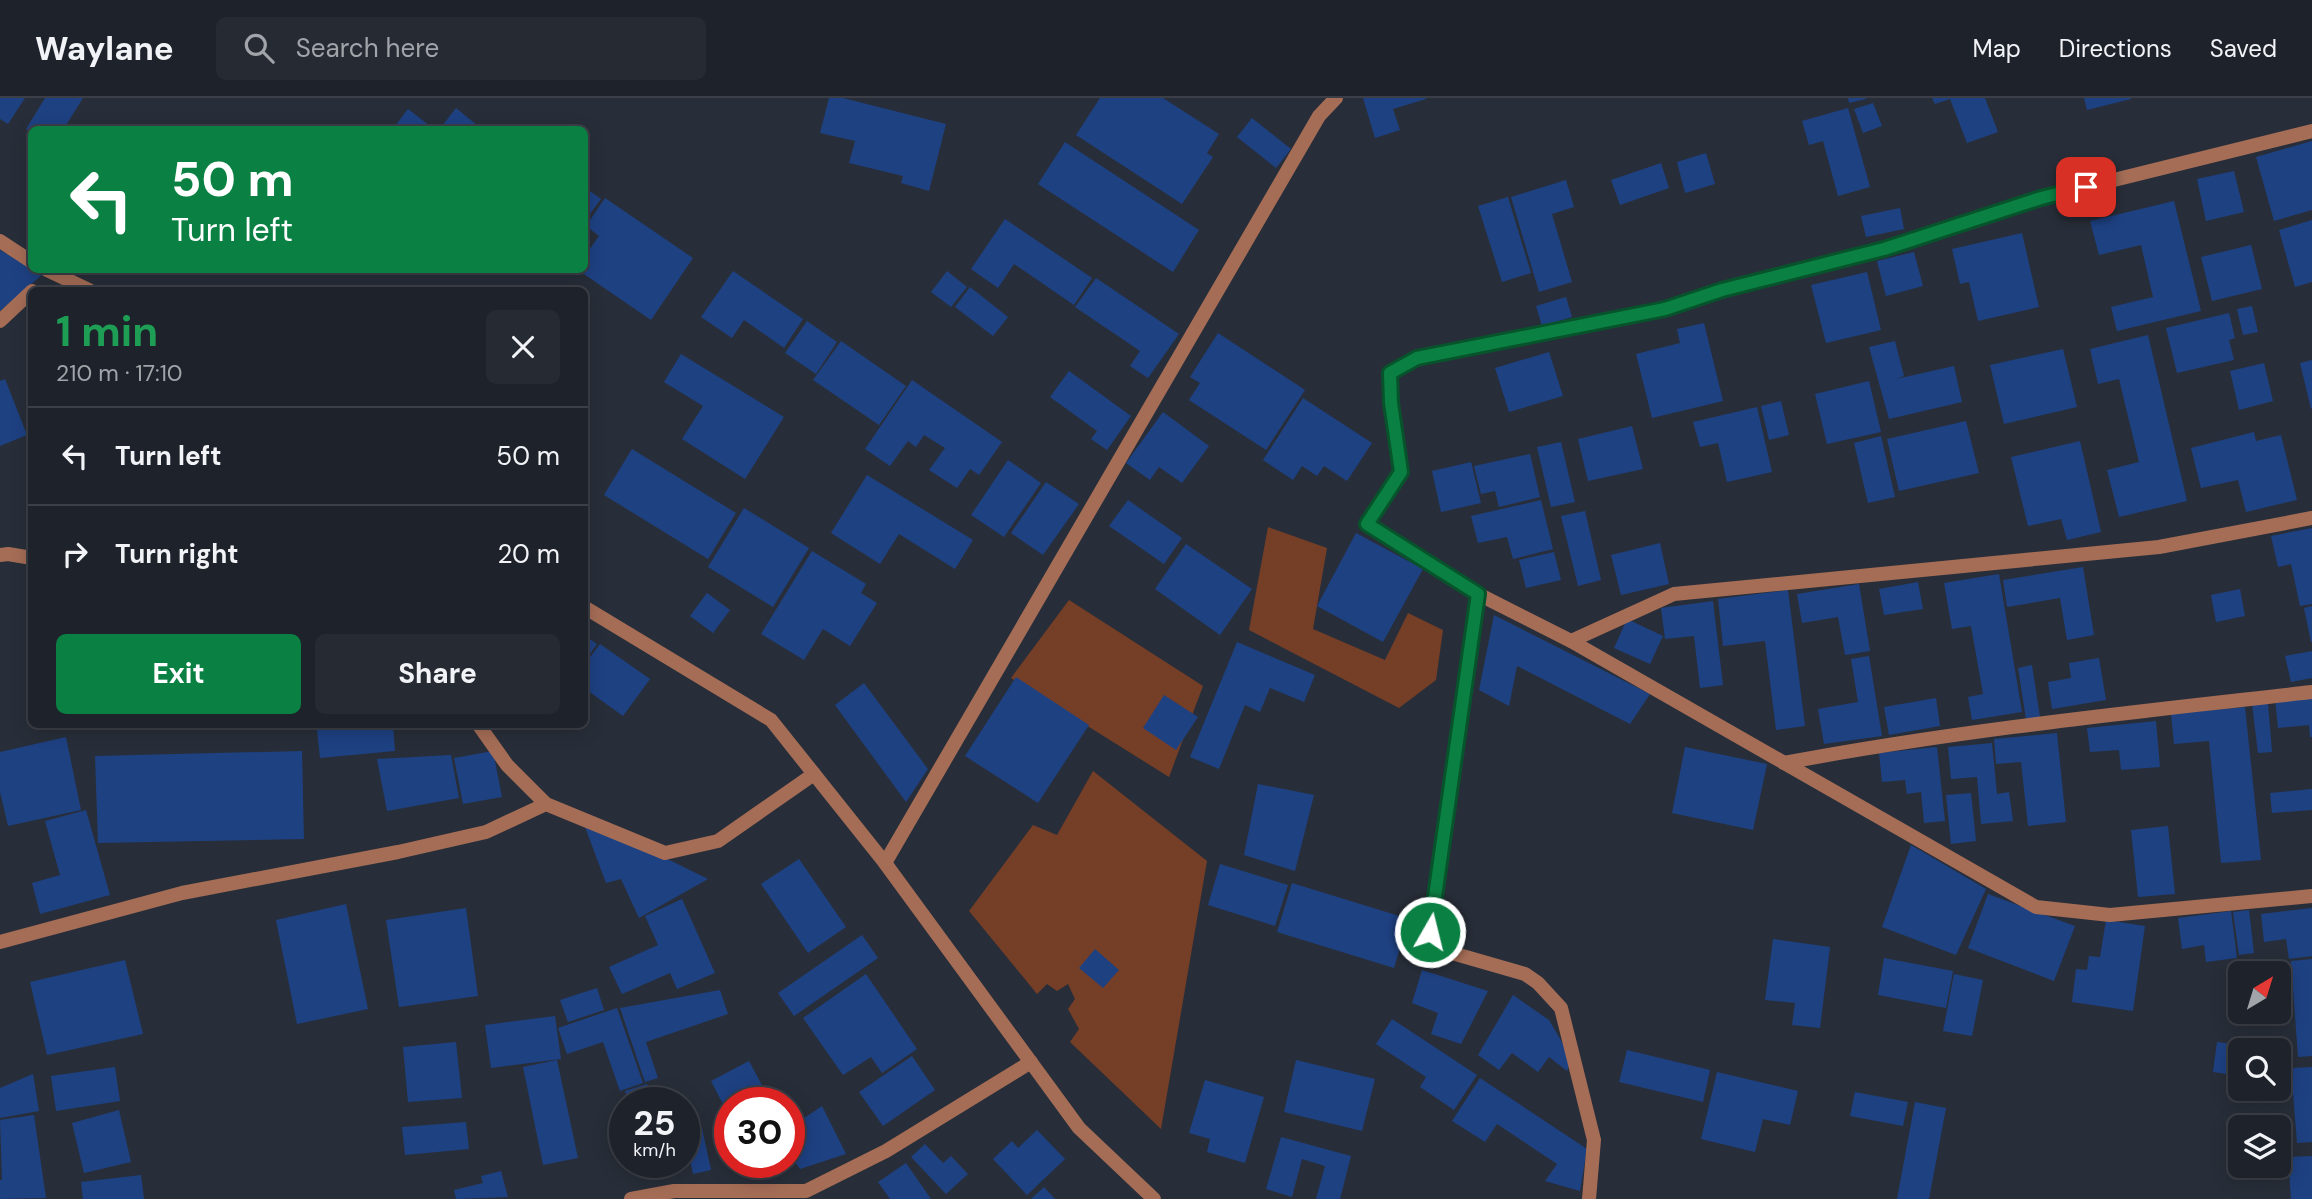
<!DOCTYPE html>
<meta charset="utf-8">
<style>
body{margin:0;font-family:"DM Sans",sans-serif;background:#262a33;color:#f1f3f6;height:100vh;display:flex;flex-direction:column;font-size:26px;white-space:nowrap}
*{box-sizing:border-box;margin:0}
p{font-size:23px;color:#a1a4a9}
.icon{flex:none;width:38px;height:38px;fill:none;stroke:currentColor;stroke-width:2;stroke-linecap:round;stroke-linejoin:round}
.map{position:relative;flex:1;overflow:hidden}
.panel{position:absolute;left:28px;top:189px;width:560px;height:441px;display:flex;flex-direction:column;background:#1e222b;border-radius:10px;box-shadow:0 4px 18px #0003,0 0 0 2px #3c3f47}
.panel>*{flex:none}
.guide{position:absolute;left:28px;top:28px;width:560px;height:147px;border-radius:10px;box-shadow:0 4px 18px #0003,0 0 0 2px #3c3f47;background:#0b8043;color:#fff;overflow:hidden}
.needle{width:46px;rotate:38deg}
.controls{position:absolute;left:2228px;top:863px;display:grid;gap:14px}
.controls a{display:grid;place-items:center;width:63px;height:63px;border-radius:10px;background:#1e222b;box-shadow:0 4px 18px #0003,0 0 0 2px #3c3f47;font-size:35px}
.speed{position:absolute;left:609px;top:989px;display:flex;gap:14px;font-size:35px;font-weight:700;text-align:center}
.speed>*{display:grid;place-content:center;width:91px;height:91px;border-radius:50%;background:#1e222b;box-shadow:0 4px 18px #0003,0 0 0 2px #3c3f47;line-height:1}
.speed small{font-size:18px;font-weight:400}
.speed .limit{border:10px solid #d22;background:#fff;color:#111}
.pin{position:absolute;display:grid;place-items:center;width:60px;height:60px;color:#fff;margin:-30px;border-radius:14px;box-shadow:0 4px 10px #0006}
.me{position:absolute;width:77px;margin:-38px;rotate:8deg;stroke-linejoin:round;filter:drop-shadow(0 0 5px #0008)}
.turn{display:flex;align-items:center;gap:24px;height:147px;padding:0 28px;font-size:32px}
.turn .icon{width:91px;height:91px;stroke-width:2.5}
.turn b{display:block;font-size:49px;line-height:60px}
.round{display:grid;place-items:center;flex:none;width:74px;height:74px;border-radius:10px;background:#262a33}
.overview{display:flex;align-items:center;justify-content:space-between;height:119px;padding:0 28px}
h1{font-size:42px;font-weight:700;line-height:52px;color:#1e9e55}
.action{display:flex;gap:14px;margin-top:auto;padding:14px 28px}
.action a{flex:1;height:80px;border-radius:10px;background:#0b8043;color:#fff;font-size:28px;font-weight:700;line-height:80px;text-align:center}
.action a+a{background:#262a33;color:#f1f3f6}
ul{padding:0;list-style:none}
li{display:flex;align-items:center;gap:21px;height:98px;padding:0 28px;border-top:2px solid #3c3f47}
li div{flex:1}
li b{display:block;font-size:26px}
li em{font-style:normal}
header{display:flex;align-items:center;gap:42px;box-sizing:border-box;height:98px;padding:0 35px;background:#1e222b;border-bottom:2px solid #3c3f47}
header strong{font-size:33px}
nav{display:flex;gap:38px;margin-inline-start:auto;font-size:24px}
.search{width:490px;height:63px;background:#262a33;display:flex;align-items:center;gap:18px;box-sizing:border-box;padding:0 24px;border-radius:10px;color:#a1a4a9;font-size:26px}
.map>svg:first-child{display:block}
.green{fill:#753e26}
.building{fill:#1e4182}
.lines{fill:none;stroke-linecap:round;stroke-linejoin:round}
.minor{stroke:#a56d56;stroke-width:14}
.route-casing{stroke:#07532c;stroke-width:18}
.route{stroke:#0b8043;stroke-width:12}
</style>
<header>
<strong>Waylane</strong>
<div class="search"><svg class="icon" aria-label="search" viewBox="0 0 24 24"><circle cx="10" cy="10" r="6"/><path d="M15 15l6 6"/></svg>Search here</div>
<nav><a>Map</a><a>Directions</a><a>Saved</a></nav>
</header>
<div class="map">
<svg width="2312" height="1101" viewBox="0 0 2312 1101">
<rect width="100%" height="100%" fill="#282e39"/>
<g class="green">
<polygon points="1268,429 1327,450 1313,531 1385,562 1408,515 1443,532 1436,582 1399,610 1249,532"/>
<polygon points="1069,502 1203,588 1169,679 1011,580"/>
<polygon points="1093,673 1207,763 1161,1031 1070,944 1079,931 1068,911 1075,901 1068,886 1057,893 1047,886 1037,896 969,813 1033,727 1057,737"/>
</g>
<g class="building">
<polygon points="0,0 25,0 8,26 0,21"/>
<polygon points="45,0 83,0 63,32 32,32 32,35 26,31"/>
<polygon points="829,0 843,0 946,26 929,93 901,85 903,78 849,65 855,43 820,35"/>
<polygon points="1100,0 1163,0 1219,36 1207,55 1213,59 1182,106 1076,37"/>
<polygon points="1363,0 1426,0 1426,1 1393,11 1400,32 1375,40"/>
<polygon points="1848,0 1866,0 1866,1 1849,5"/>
<polygon points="1932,0 1985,0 1998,34 1967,45 1950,1 1935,6"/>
<polygon points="2084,0 2131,0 2131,1 2087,12"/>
<polygon points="1873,5 1882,28 1863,35 1854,11"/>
<polygon points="456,10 483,32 439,32"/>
<polygon points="1848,10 1870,89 1838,98 1823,43 1809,47 1802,23"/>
<polygon points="408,11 435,32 392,32"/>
<polygon points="1252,20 1291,51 1276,70 1237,39"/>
<polygon points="2312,43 2312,112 2274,123 2256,59"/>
<polygon points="1065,44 1199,132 1173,174 1038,86"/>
<polygon points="1706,55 1715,86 1685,95 1677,64"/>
<polygon points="1661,65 1669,90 1620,107 1611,82"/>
<polygon points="2234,73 2244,114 2206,123 2197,81"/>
<polygon points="1566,82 1574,109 1552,116 1572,184 1539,194 1511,99"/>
<polygon points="584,89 601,101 584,124"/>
<polygon points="1508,99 1531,175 1502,184 1478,108"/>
<polygon points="605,100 693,160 651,222 578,172 584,172 584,159 599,138 586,128"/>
<polygon points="2174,103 2201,213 2117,233 2111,209 2153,199 2141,147 2099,157 2090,123"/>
<polygon points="1900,110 1904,131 1866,139 1861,118"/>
<polygon points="1005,121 1092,180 1074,207 1014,166 998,190 971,171"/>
<polygon points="2312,122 2312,184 2295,189 2279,132"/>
<polygon points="2022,135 2039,209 1978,223 1969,184 1960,186 1952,151"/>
<polygon points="2251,147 2262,191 2212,203 2201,159"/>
<polygon points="0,152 43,176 0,213"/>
<polygon points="1914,154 1923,188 1886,198 1877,163"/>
<polygon points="733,173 803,221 784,250 744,222 732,240 701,219"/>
<polygon points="947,173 967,189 951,209 931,194"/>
<polygon points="1867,174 1881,232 1826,245 1811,187"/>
<polygon points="1096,180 1179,236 1148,280 1130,268 1140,253 1075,209"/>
<polygon points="970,189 1008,219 993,238 955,209"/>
<polygon points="1566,199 1572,219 1542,228 1536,208"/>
<polygon points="2252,208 2258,234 2243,237 2237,211"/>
<polygon points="2229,215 2235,240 2229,242 2234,262 2177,275 2166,230"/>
<polygon points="807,223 837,244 816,276 785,255"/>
<polygon points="1704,225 1723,303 1652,320 1636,256 1680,245 1677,231"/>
<polygon points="1218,235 1305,292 1266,352 1189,302 1200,285 1190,279"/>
<polygon points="2148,237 2187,403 2119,419 2107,372 2139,364 2119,281 2098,286 2090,251"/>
<polygon points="841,243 906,288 879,327 813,282"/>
<polygon points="1895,243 1904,278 1896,281 1954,268 1962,304 1889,321 1869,249"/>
<polygon points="2063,251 2077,309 2004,326 1990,267"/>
<polygon points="1549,254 1563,298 1509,314 1495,270"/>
<polygon points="681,256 784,319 745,381 682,341 703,308 664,284"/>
<polygon points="2312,262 2312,310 2311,311 2300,265"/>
<polygon points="2264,265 2273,303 2239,312 2230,273"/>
<polygon points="1069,273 1131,318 1107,352 1091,341 1097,333 1050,299"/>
<polygon points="5,281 27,337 0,348 0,283"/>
<polygon points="912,282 1002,344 979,377 970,371 957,390 929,372 945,350 924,337 916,349 908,343 890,368 865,351"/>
<polygon points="1869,283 1881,334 1827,346 1815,296"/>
<polygon points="1303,300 1372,345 1347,383 1324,368 1317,378 1302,368 1293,382 1263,362"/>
<polygon points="1781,303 1789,337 1769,342 1761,308"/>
<polygon points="1757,309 1772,374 1727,384 1718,345 1700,349 1693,324"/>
<polygon points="1163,314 1209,348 1182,385 1159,369 1150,382 1126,365"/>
<polygon points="1966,323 1979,375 1899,393 1887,341"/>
<polygon points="1632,328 1643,371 1588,383 1578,341"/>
<polygon points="2254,334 2256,343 2281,337 2297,402 2246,414 2238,382 2201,390 2191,350"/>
<polygon points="1881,338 1895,399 1868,405 1854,345"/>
<polygon points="2080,343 2101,434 2067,442 2061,421 2028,428 2011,359"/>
<polygon points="1561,344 1575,404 1551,409 1537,349"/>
<polygon points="632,351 736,415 708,461 604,397"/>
<polygon points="1530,356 1540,399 1499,409 1495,393 1481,396 1474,368"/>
<polygon points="1008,362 1041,385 1004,439 971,417"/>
<polygon points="1471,364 1481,405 1441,414 1432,373"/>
<polygon points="867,377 973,442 955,471 899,436 880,466 831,435"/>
<polygon points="1046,384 1079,406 1043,457 1011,435"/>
<polygon points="1128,402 1182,440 1164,466 1109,428"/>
<polygon points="1541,402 1553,451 1513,461 1507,439 1478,445 1471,418"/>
<polygon points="744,410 809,450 773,509 708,469"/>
<polygon points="1585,413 1601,482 1578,488 1561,418"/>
<polygon points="2312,430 2312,506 2300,508 2291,466 2278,469 2271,438"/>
<polygon points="1356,435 1423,471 1383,544 1317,508"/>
<polygon points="1660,445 1669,486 1621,497 1611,457"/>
<polygon points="1186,446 1252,491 1220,537 1155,491"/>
<polygon points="812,453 866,486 861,495 877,505 850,548 823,531 804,562 761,536"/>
<polygon points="1554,454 1561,482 1526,490 1519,462"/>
<polygon points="2083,469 2094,537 2067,542 2060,500 2007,509 2003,482"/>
<polygon points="1999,476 2022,614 1972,622 1968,599 1983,596 1971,528 1952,531 1944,485"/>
<polygon points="1918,484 1923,511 1884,517 1879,491"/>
<polygon points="1859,486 1870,553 1845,557 1838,519 1802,525 1797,496"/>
<polygon points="2240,491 2245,518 2216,524 2211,497"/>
<polygon points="1788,492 1805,628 1776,632 1765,543 1723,548 1718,501"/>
<polygon points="707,495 730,512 713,535 690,518"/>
<polygon points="1713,503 1723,587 1700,590 1694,538 1665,541 1661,510"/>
<polygon points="2312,508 2312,544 2311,544 2304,510"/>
<polygon points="1494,517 1650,596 1630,626 1517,568 1509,608 1479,592"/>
<polygon points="1627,521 1663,538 1650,566 1614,550"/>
<polygon points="584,537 597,546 584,564"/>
<polygon points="1237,544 1315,577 1304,604 1270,590 1260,614 1245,607 1219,671 1190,659"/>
<polygon points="600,546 650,581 623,618 584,590 584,567"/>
<polygon points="2312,553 2312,580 2291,584 2285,558"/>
<polygon points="1869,558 1882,638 1824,646 1818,611 1858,604 1851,561"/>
<polygon points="2099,560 2106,602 2052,611 2048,584 2071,580 2069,565"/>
<polygon points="2032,567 2040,619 2026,621 2018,570"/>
<polygon points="1016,579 1089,627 1038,705 965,658"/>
<polygon points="864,585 928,671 906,704 835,607"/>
<polygon points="2312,596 2312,639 2310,639 2309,627 2278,630 2275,600"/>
<polygon points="1164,597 1198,619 1176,652 1143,630"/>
<polygon points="1936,600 1940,628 1889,637 1884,609"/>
<polygon points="2268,605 2272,654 2258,655 2252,606"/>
<polygon points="2245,609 2261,762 2221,765 2209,643 2174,646 2171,616"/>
<polygon points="2156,623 2160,669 2121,672 2119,652 2090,654 2087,630"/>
<polygon points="345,626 393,626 395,653 320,660 317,632 345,629"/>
<polygon points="2057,635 2066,724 2028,728 2021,664 1996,666 1994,641"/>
<polygon points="66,639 81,712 8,728 0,694 0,654"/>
<polygon points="1992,645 1997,696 2009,694 2013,723 1981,726 1977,679 1951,681 1948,649"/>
<polygon points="1685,649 1767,666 1753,732 1672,715"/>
<polygon points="1937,649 1945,723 1924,725 1921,694 1907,696 1905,682 1882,684 1879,655"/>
<polygon points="302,653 304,741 98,745 95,658"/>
<polygon points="493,653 502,699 463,706 454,660"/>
<polygon points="451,657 459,700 387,713 377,661"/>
<polygon points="1258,686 1314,697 1295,773 1244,757"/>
<polygon points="2312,691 2312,712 2272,715 2270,695"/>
<polygon points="1971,695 1976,743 1951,746 1946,697"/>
<polygon points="86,712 110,797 40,816 32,785 60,777 45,723"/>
<polygon points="2168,728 2175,796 2138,799 2131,732"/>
<polygon points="585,729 643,749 708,781 639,820 621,781 606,785"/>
<polygon points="1911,747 1986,791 1956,857 1882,829"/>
<polygon points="799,761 846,829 808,855 761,786"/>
<polygon points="1220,766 1288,787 1275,828 1208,807"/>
<polygon points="1292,785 1409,821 1394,870 1277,834"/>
<polygon points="1988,796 2075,828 2054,883 1968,850"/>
<polygon points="682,801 715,875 677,891 670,875 622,896 609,869 658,847 645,818"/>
<polygon points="346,806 368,911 297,926 276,822"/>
<polygon points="466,810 478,898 399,909 386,822"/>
<polygon points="2312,810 2312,858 2289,861 2286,841 2264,844 2261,816"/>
<polygon points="2249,812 2254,855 2239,857 2233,814"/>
<polygon points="2231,813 2237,860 2206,864 2204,847 2182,851 2178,820"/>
<polygon points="2106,822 2145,828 2133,913 2072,904 2076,871 2087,872 2089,858 2100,859"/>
<polygon points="862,837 878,860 794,918 778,895"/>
<polygon points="1773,841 1830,849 1820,930 1792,927 1795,905 1765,902"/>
<polygon points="1095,851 1119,872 1103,890 1079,870"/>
<polygon points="1884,860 1953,873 1946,910 1878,897"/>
<polygon points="2312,861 2312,958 2298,959 2291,863"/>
<polygon points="125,862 143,936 47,957 30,884"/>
<polygon points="1422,872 1488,893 1461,946 1431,936 1438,915 1412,905"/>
<polygon points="866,876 917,951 882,975 871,959 843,977 803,920"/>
<polygon points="1954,876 1983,882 1972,938 1943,933"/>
<polygon points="597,890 604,912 568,924 560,902"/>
<polygon points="720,892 728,916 646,944 658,980 645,984 620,910"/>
<polygon points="1513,897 1549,922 1572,961 1567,973 1549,959 1538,974 1512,955 1499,972 1478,957"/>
<polygon points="617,910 643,985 620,993 603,944 567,956 558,930"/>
<polygon points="555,918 561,961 491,970 485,927"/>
<polygon points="1392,921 1477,977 1454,1012 1420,989 1426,979 1376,946"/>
<polygon points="456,944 462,1000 408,1004 403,949"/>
<polygon points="2217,944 2261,950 2261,952 2240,952 2240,978 2213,974"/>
<polygon points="1627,952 1710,972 1703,1004 1619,984"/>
<polygon points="2278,953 2289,954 2285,984 2278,983"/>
<polygon points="912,958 935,992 883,1028 859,994"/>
<polygon points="557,962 578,1060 543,1067 523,969"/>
<polygon points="1296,962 1375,981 1362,1033 1284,1014"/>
<polygon points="749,963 771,1004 730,1004 730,1020 711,983"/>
<polygon points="115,969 120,1003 56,1013 51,978"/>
<polygon points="2312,969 2312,1044 2297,1045 2291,970"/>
<polygon points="1717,974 1798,993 1790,1027 1763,1021 1755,1054 1701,1041"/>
<polygon points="33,976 39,1013 0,1020 0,990"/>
<polygon points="1480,980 1587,1051 1580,1093 1545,1083 1557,1066 1497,1026 1485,1044 1452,1023"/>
<polygon points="1205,982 1264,999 1245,1065 1207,1054 1210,1041 1189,1035"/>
<polygon points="647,986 654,1004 629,1004 625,993"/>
<polygon points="1855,994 1908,1004 1903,1028 1850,1018"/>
<polygon points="1915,1004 1946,1010 1929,1101 1897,1101"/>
<polygon points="822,1008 846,1056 800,1071 789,1055 789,1052 807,1039 797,1025"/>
<polygon points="119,1012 131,1064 84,1075 72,1025"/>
<polygon points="34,1017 46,1100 0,1101 0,1082 2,1082 0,1022"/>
<polygon points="466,1024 469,1051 405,1057 402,1029"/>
<polygon points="702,1030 711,1072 693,1076 684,1034"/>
<polygon points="1037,1032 1065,1061 1027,1097 993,1061 1012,1043 1018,1050"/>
<polygon points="1281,1039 1351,1058 1340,1101 1316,1101 1325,1068 1302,1061 1292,1099 1266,1091"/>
<polygon points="925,1046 943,1065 951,1058 968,1076 946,1096 911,1059"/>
<polygon points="2312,1058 2312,1101 2291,1101 2288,1059"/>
<polygon points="649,1064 674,1064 676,1070 653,1078"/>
<polygon points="906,1065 931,1101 890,1101 878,1084"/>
<polygon points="501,1073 508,1099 456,1101 454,1092 483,1085 481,1078"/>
<polygon points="141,1077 144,1101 83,1101 81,1084"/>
<polygon points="1044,1089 1055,1101 1031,1101"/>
</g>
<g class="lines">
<g class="minor">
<polyline points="2312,33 2041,100 1884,151 1722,192 1665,211 1417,260 1390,275 1391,305 1401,374 1367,426 1478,496 1571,543 2036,809 2110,817 2312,798"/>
<polyline points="0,143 32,164"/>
<polyline points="47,172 89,192"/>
<polyline points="0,223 32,193"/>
<polyline points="0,457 8,456 32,460"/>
<polyline points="1478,496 1430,834 1452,855 1525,876 1538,885 1561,910 1594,1042 1589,1101"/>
<polyline points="584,509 771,622 885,765 1079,1030 1154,1101"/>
<polyline points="1571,543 1674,496 2159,449 2312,420"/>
<polyline points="478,626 507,667 546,706 665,755 718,743 814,676"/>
<path d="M1784 665C1958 632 2136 614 2312 594"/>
<polyline points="885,765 1319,18 1336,0"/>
<polyline points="0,844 182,795 398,754 486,734 546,706"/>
<polyline points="631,1101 674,1093 806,1093 886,1053 1031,964"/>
</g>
</g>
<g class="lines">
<defs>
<polyline id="route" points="1430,834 1478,496 1367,426 1401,374 1391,305 1390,275 1417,260 1665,211 1722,192 1884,151 2041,100 2086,89"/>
</defs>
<use href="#route" class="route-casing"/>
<use href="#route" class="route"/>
</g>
</svg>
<div class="controls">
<a><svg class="needle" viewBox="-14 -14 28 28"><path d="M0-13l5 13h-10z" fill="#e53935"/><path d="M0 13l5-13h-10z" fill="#a1a4a9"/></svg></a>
<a><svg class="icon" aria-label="search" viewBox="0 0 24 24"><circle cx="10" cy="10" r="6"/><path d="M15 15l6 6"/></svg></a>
<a><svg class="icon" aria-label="layers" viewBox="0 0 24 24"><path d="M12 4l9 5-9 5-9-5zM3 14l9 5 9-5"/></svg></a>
</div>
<div class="speed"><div>25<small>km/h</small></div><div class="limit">30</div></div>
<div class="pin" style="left:2086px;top:89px;background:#d93025"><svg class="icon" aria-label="arrive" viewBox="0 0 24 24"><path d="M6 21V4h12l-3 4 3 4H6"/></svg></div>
<svg class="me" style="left:1430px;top:834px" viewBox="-20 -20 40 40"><circle r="17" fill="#0b8043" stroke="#fff" stroke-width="3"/><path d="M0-11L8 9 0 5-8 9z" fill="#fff"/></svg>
<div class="guide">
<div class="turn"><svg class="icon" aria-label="left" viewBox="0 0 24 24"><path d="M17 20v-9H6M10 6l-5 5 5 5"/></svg><div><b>50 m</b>Turn left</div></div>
</div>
<section class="panel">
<div class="overview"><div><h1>1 min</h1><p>210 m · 17:10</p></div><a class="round"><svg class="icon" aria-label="close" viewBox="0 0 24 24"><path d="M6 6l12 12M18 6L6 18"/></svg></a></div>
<ul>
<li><svg class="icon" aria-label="left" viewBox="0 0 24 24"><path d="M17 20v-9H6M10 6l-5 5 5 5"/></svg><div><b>Turn left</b></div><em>50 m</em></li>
<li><svg class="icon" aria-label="right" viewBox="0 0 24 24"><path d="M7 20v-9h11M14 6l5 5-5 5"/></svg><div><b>Turn right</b></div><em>20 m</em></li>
</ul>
<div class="action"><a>Exit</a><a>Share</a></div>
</section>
</div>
